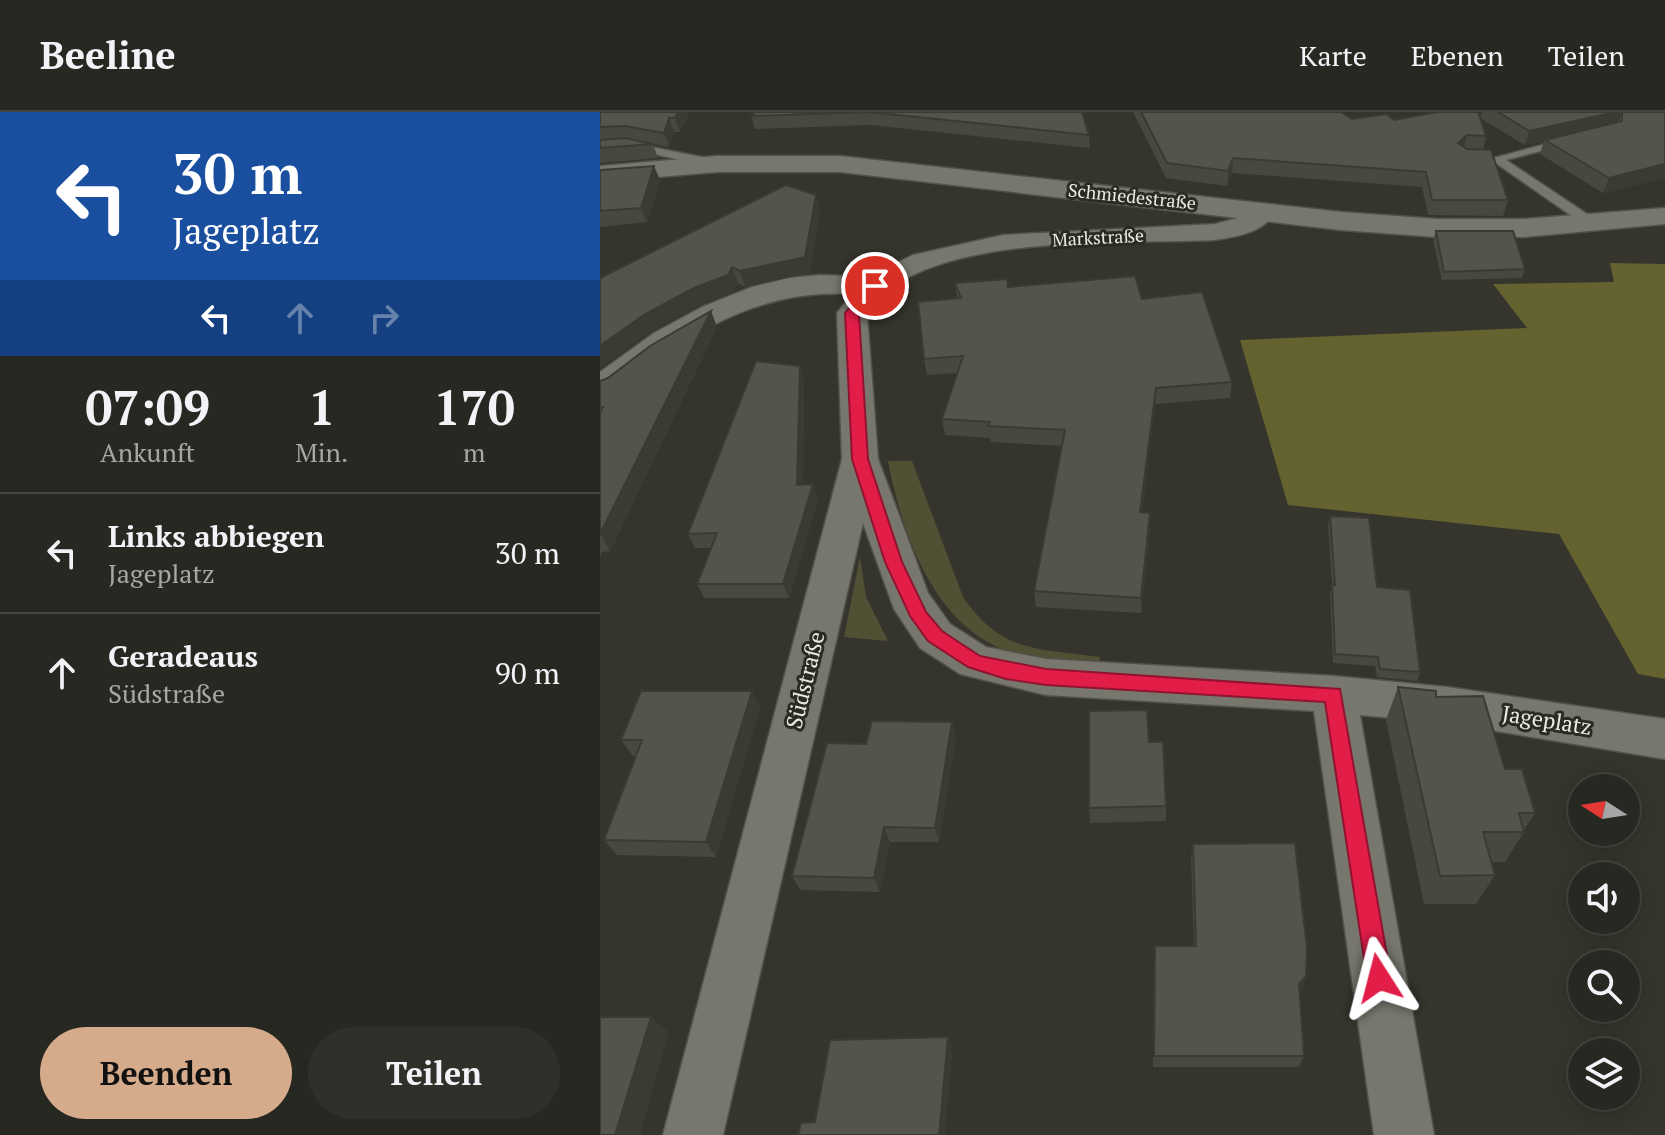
<!DOCTYPE html>
<html lang="de">
<meta charset="utf-8">
<style>
body{margin:0;font-family:"PT Serif",serif;background:#30302a;color:#f1f3f6;height:100vh;display:flex;flex-direction:column;font-size:30px;white-space:nowrap}
*{box-sizing:border-box;margin:0}
p{font-size:26px;color:#a5a6a5}
.icon{flex:none;width:44px;height:44px;fill:none;stroke:currentColor;stroke-width:2;stroke-linecap:round;stroke-linejoin:round}
.map{position:relative;flex:1;overflow:hidden}
.panel{display:flex;flex-direction:column;background:#282822;width:600px}
.panel>*{flex:none}
.top-card{background:#1a4fa0;color:#fff;overflow:hidden}
.needle{width:52px;rotate:282deg}
.fabs{position:absolute;left:968px;top:662px;display:grid;gap:16px}
.fabs a{display:grid;place-items:center;width:72px;height:72px;border-radius:50%;background:#282822;box-shadow:0 4px 20px #0003,0 0 0 2px #444440;font-size:40px}
.pin{position:absolute;display:grid;place-items:center;width:68px;height:68px;color:#fff;margin:-34px;border:4px solid #fff;border-radius:50%;box-shadow:0 2px 8px #0007}
.me{position:absolute;width:88px;margin:-44px;rotate:351deg;stroke-linejoin:round;filter:drop-shadow(0 0 6px #0008)}
.turn{display:flex;align-items:center;gap:28px;height:168px;padding:0 40px;font-size:36px}
.turn .icon{width:104px;height:104px;stroke-width:2.5}
.turn b{display:block;font-size:56px;line-height:68px}
.lanes{display:flex;align-items:center;height:76px;padding:0 40px;background:#0003;justify-content:center;gap:40px;direction:ltr}
.lanes .off{opacity:.35}
.eta{display:flex;justify-content:space-evenly;align-items:center;height:136px;text-align:center}
.eta b{font-size:48px;font-weight:800;line-height:56px}
.primary-button{display:flex;gap:16px;margin-top:auto;padding:16px 40px}
.primary-button a{flex:1;height:92px;border-radius:48px;background:#d6ab8b;color:#111;font-size:32px;font-weight:800;line-height:92px;text-align:center}
.primary-button a+a{background:#30302a;color:#f1f3f6}
ul{padding:0;list-style:none}
li{display:flex;align-items:center;gap:24px;height:120px;padding:0 40px;border-top:2px solid #444440}
li div{flex:1}
li b{display:block;font-size:30px}
li em{font-style:normal}
header{display:flex;align-items:center;gap:48px;box-sizing:border-box;height:112px;padding:0 40px;background:#282822;border-bottom:2px solid #444440}
header strong{font-size:38px}
nav{display:flex;gap:44px;margin-inline-start:auto;font-size:28px}
main{display:flex;flex:1;min-height:0}
.map>svg:first-child{display:block}
.green{fill:#515034}
.forest{fill:#64622f}
.lines{fill:none;stroke-linecap:round;stroke-linejoin:round}
.service-casing{stroke:#52524b;stroke-width:3}
.minor-casing{stroke:#52524b;stroke-width:3}
.secondary-casing{stroke:#52524b;stroke-width:3}
.service{fill:#77776e;fill-rule:evenodd}
.minor{fill:#77776e;fill-rule:evenodd}
.secondary{fill:#77776e;fill-rule:evenodd}
.wall{fill:#484840}
.shaded-wall{fill:#3b3b34}
.building{fill:#54544b;stroke:#3b3b34;stroke-width:2}
.route{fill:#e11d48;stroke:#92132f;stroke-width:2}
.labels{text-anchor:middle;stroke-width:6;stroke-linejoin:round;paint-order:stroke}
.far-street-label{font-size:18px;fill:#eaeae5;stroke:#2b2b23}
.street-label{font-size:22px;fill:#eaeae5;stroke:#2b2b23}
</style>
<header>
<strong>Beeline</strong>
<nav><a>Karte</a><a>Ebenen</a><a>Teilen</a></nav>
</header>
<main>
<section class="panel">
<div class="top-card">
<div class="turn"><svg class="icon" aria-label="left" viewBox="0 0 24 24"><path d="M17 20v-9H6M10 6l-5 5 5 5"/></svg><div><b>30 m</b>Jageplatz</div></div>
<div class="lanes"><svg class="icon" aria-label="left" viewBox="0 0 24 24"><path d="M17 20v-9H6M10 6l-5 5 5 5"/></svg><svg class="icon off" aria-label="ahead" viewBox="0 0 24 24"><path d="M12 20V5M6 11l6-6 6 6"/></svg><svg class="icon off" aria-label="right" viewBox="0 0 24 24"><path d="M7 20v-9h11M14 6l5 5-5 5"/></svg></div>
</div>
<div class="eta">
<div><b>07:09</b><p>Ankunft</p></div>
<div><b>1</b><p>Min.</p></div>
<div><b>170</b><p>m</p></div>
</div>
<ul>
<li><svg class="icon" aria-label="left" viewBox="0 0 24 24"><path d="M17 20v-9H6M10 6l-5 5 5 5"/></svg><div><b>Links abbiegen</b><p>Jageplatz</p></div><em>30 m</em></li>
<li><svg class="icon" aria-label="ahead" viewBox="0 0 24 24"><path d="M12 20V5M6 11l6-6 6 6"/></svg><div><b>Geradeaus</b><p>Südstraße</p></div><em>90 m</em></li>
</ul>
<div class="primary-button"><a>Beenden</a><a>Teilen</a></div>
</section>
<div class="map">
<svg width="1065" height="1023" viewBox="0 0 1065 1023">
<rect width="100%" height="100%" fill="#35352d"/>
<g class="green">
<path d="M288 349H312L363 485C401 541 439 537 500 545L498 553C464 549 427 549 395 534 329 502 301 416 288 349Z"/>
<polygon points="260,445 266,485 288,529 244,525"/>
</g>
<polygon class="forest" points="1010,151 1065,152 1065,567 1038,562 959,422 688,393 640,228 927,216 893,172 1014,170"/>
<g class="lines">
<defs>
<g id="service">
<polygon points="968,26 974,29 972,31 906,48 999,110 999,116 989,116 890,47"/>
<polygon points="31,31 117,48 123,52 117,56 31,37 0,40 0,32"/>
</g>
<path id="minor" d="M663 92 673 94 676 100C662 121 639 124 615 128 526 132 373 123 297 172 285 179 276 191 267 202L278 347 328 481 350 512 386 535 446 547 734 564 847 575 1065 607V647L847 611 760 603 834 1023H774L714 599 446 583 360 562 320 536 294 497 263 411 123 1023H63L242 347 237 201 252 182C176 178 118 205 56 248 38 261 21 281 0 286V260L54 221 102 195 152 175 189 166 220 163 269 165 313 143 403 123 615 112 638 106 653 94Z"/>
<polygon id="secondary" points="117,44 240,44 741,100 837,107 924,107 1065,96 1065,112 924,125 837,125 741,118 240,60 117,60 0,70 0,54"/>
</defs>
<use href="#service" class="service-casing"/>
<use href="#minor" class="minor-casing"/>
<use href="#secondary" class="secondary-casing"/>
<use href="#service" class="service"/>
<use href="#minor" class="minor"/>
<use href="#secondary" class="secondary"/>
</g>
<g class="wall">
<polygon points="0,0 90,0 80,20 74,20 69,35 53,32 58,46 0,51"/>
<polygon points="155,0 482,0 489,23 490,36 271,13 155,17 151,4"/>
<polygon points="533,0 741,0 752,7 794,8 880,6 882,0 1065,0 1065,66 1064,66 1003,81 940,42 944,29 925,33 880,6 886,24 883,38 908,88 903,104 828,103 822,75 632,61 627,74 566,66"/>
<polygon points="0,58 60,68 47,110 0,115"/>
<polygon points="216,83 220,98 210,161 145,175 138,171 134,179 101,192 52,219"/>
<polygon points="836,119 925,157 922,166 842,168 833,128"/>
<polygon points="355,171 408,175 542,187 632,270 630,286 555,292 542,400 550,401 550,417 541,501 436,495 434,479 462,334 391,330 390,326 345,323 342,307 357,261 327,263 324,247 357,186"/>
<polygon points="117,215 10,439 2,440 0,445 0,269 8,266"/>
<polygon points="204,268 203,373 218,387 189,486 104,486 97,472 112,436 95,436 88,422"/>
<polygon points="730,404 777,475 820,560 817,569 777,565 775,554 733,551 730,481 732,472 728,413"/>
<polygon points="798,575 905,657 935,701 924,718 924,720 905,750 891,750 895,763 876,792 824,792 786,608"/>
<polygon points="152,579 160,595 116,745 17,743 4,728 36,644 33,644 21,628"/>
<polygon points="356,626 339,730 290,730 280,780 200,778 192,764 266,632"/>
<polygon points="566,694 566,709 490,711 489,696"/>
<polygon points="593,732 706,864 702,877 699,879 704,944 699,955 553,955 554,847 594,834 591,746"/>
</g>
<g class="shaded-wall">
<polygon points="78,0 90,0 80,20 75,6"/>
<polygon points="1016,0 1022,0 1017,13 925,33 929,19"/>
<polygon points="69,6 74,20 69,35 64,21"/>
<polygon points="867,23 863,38 858,31"/>
<polygon points="633,46 632,61 627,74 628,59"/>
<polygon points="1065,52 1065,62 1064,66 1003,81 1009,66"/>
<polygon points="54,54 60,68 47,110 41,96"/>
<polygon points="216,83 220,98 210,161 145,175 140,159"/>
<polygon points="132,155 138,171 134,179 101,192 52,219 0,256 0,234 45,202"/>
<polygon points="111,199 117,215 10,439 0,422"/>
<polygon points="200,254 204,268 203,387 197,373"/>
<polygon points="556,276 555,292 540,416 540,400"/>
<polygon points="213,372 218,387 189,486 183,472"/>
<polygon points="550,401 550,417 541,501 541,486"/>
<polygon points="152,579 160,595 116,745 106,730"/>
<polygon points="352,610 356,626 339,730 335,716"/>
<polygon points="284,715 290,730 280,780 274,766"/>
<polygon points="706,864 702,877 694,884 699,872"/>
<polygon points="51,905 69,920 40,1023 15,1023"/>
<polygon points="348,925 353,935 345,1023 339,1023"/>
</g>
<g class="building">
<polygon points="0,0 78,0 75,6 69,6 64,21 25,14 0,15"/>
<polygon points="155,0 482,0 489,23 269,0 151,4"/>
<polygon points="541,0 741,0 752,7 787,2 794,8 837,0 878,0 886,24 867,23 858,31 867,37 891,38 908,88 832,88 826,60 633,46 628,59 567,51"/>
<polygon points="898,0 1016,0 929,19"/>
<polygon points="1022,0 1065,0 1065,52 1009,66 945,28 1022,9"/>
<polygon points="25,26 53,32 0,36 0,28"/>
<polygon points="54,54 41,96 0,99 0,58"/>
<polygon points="186,73 216,83 205,145 140,159 132,155 128,163 94,176 45,202 0,234 0,166"/>
<polygon points="836,119 913,119 925,157 844,160"/>
<polygon points="535,164 542,187 602,180 632,270 556,276 540,400 550,401 541,486 434,479 465,318 388,314 390,310 342,307 363,244 324,247 318,190 361,186 355,171 407,167 408,175"/>
<polygon points="111,199 0,422 0,300 3,295 0,295 0,269 8,266 50,234"/>
<polygon points="156,249 200,254 197,373 213,372 183,472 97,472 117,421 88,422"/>
<polygon points="730,404 769,406 777,475 810,478 820,560 780,557 778,545 735,542 732,472 735,473"/>
<polygon points="798,575 836,579 836,585 883,584 905,657 922,657 935,701 919,701 924,720 883,720 895,763 840,764"/>
<polygon points="41,579 152,579 106,730 4,728 42,628 21,628"/>
<polygon points="547,598 549,630 563,630 566,694 489,696 489,599"/>
<polygon points="272,609 352,610 335,716 284,715 274,766 192,764 227,631 266,632"/>
<polygon points="695,731 707,837 706,864 699,872 704,944 554,944 555,834 596,834 593,732"/>
<polygon points="0,905 51,905 15,1023 0,1023"/>
<polygon points="348,925 339,1023 198,1023 201,1011 215,1010 230,928"/>
</g>
<polygon class="route" points="270,171 281,174 259,202 268,347 302,450 326,500 342,519 380,544 446,557 740,577 791,866 788,874 779,878 771,874 767,866 725,590 446,573 406,567 368,555 328,529 310,504 285,450 252,347 245,201"/>
<g class="labels">
<g class="far-street-label">
<text transform="translate(532 85) rotate(6)" y="6">Schmiedestraße</text>
<text transform="translate(498 126) rotate(-3)" y="6">Markstraße</text>
</g>
<g class="street-label">
<text transform="translate(205 568) rotate(-76)" y="8">Südstraße</text>
<text transform="translate(947 608) rotate(9)" y="8">Jageplatz</text>
</g>
</g>
</svg>
<div class="fabs">
<a><svg class="needle" viewBox="-14 -14 28 28"><path d="M0-13l5 13h-10z" fill="#e53935"/><path d="M0 13l5-13h-10z" fill="#a5a6a5"/></svg></a>
<a><svg class="icon" aria-label="sound" viewBox="0 0 24 24"><path d="M4 9h4l5-4v14l-5-4H4zM17 9q2 3 0 6"/></svg></a>
<a><svg class="icon" aria-label="search" viewBox="0 0 24 24"><circle cx="10" cy="10" r="6"/><path d="M15 15l6 6"/></svg></a>
<a><svg class="icon" aria-label="layers" viewBox="0 0 24 24"><path d="M12 4l9 5-9 5-9-5zM3 14l9 5 9-5"/></svg></a>
</div>
<div class="pin" style="left:275px;top:174px;background:#d93025"><svg class="icon" aria-label="arrive" viewBox="0 0 24 24"><path d="M6 21V4h12l-3 4 3 4H6"/></svg></div>
<svg class="me" style="left:779px;top:866px" viewBox="-20 -20 40 40"><path d="M0-17L14 15 0 8-14 15z" fill="#e11d48" stroke="#fff" stroke-width="4"/></svg>
</div>
</main>
